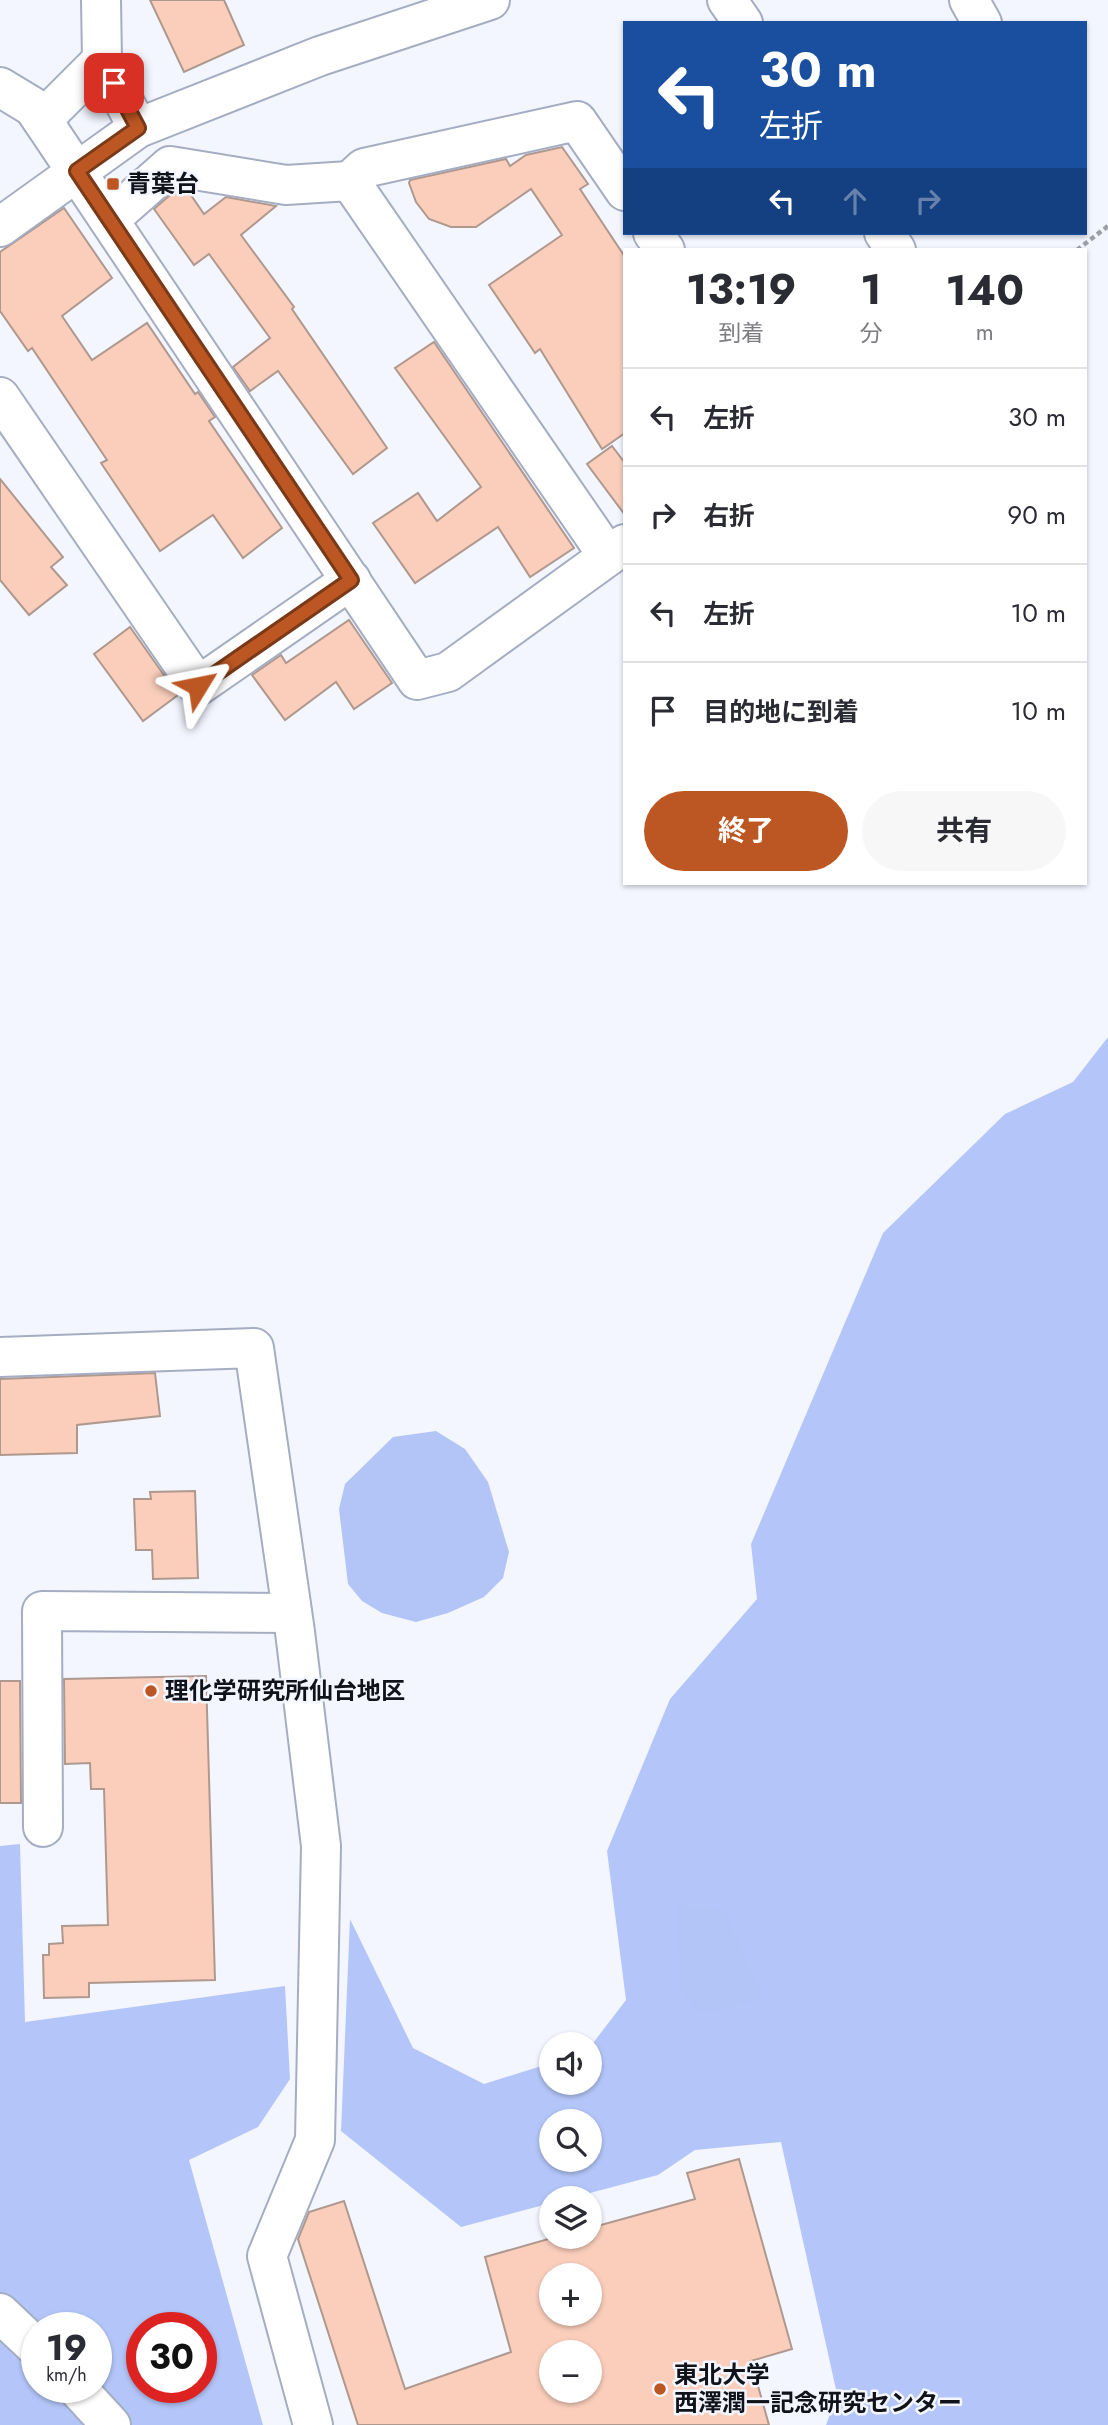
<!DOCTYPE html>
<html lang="ja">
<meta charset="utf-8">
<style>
body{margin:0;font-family:Jost,"Noto Sans JP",sans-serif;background:#f7f7f7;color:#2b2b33;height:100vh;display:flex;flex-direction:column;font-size:26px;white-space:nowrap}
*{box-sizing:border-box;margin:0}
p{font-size:23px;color:#7c7c81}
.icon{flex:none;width:38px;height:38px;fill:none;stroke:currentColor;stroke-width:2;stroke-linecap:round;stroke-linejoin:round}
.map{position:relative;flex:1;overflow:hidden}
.sheet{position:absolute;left:623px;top:248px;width:464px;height:637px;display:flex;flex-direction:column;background:#fff;border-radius:0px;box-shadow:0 2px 5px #0004}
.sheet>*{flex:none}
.guide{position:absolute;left:623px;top:21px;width:464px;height:214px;border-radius:0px;box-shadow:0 2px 5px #0004;background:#1a4fa0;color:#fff;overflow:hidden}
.buttons{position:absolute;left:539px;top:2032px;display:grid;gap:14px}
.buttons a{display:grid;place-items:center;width:63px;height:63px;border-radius:50%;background:#fff;box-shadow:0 2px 5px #0004;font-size:35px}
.speed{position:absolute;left:21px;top:2312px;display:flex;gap:14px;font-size:35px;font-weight:700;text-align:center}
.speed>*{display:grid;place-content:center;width:91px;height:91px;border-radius:50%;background:#fff;box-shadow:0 2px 5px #0004;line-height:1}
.speed small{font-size:18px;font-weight:400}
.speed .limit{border:10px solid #d22;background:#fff;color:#111}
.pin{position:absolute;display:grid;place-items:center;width:60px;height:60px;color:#fff;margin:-30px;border-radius:14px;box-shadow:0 4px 10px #0006}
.me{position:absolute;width:77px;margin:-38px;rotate:55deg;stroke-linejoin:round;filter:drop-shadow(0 0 5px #0008)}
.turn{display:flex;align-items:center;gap:24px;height:147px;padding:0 21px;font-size:32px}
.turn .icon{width:91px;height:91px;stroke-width:2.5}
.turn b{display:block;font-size:49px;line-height:60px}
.lanes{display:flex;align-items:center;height:66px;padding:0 21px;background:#0003;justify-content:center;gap:35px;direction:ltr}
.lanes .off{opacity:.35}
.eta{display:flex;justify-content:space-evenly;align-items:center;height:119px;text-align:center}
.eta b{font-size:42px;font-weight:700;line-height:49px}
.action{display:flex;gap:14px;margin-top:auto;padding:14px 21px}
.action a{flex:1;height:80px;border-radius:42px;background:#bc5723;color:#fff;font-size:28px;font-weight:700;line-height:80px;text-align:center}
.action a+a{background:#f7f7f7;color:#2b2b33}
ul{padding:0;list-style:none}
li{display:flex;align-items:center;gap:21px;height:98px;padding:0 21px;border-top:2px solid #e1e1e2}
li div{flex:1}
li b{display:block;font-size:26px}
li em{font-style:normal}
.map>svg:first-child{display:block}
.forest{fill:#b4c6f9;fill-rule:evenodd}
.water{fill:#b3c4f7}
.building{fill:#facebb;stroke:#af988e;stroke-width:2;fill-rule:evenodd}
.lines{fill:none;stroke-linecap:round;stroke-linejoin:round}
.minor-casing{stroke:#a5adc2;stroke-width:42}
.path{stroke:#9c9fa7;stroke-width:4.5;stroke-dasharray:5 3.5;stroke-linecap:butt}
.minor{stroke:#fff;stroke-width:38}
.route-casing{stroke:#7a3917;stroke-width:18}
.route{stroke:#bc5723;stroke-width:12}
.poi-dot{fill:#bc5723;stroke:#f3f6ff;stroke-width:2.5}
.labels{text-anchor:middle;stroke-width:5;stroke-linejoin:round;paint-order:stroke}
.poi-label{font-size:24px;font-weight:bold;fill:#10131a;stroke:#f3f6ff;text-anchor:start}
</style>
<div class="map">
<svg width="1108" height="2425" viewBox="0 0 1108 2425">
<rect width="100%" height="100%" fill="#f3f6ff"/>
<g class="forest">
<path d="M1108 1037V2425H826L837 2394 781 2142 695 2150 658 2175 571 2198H551V2203L461 2227 341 2131 350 1919 413 2048 484 2084 551 2063V2082H590V2047L626 2000 607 1851 670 1699 757 1599 751 1544 883 1233 1005 1114 1073 1082ZM551 2121H590V2160H551Z"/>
<path d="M20 1844 25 2022 285 1986 290 2079 258 2127 189 2160 263 2425H0V1846ZM37 2328H96V2387H37ZM142 2328H201V2387H142Z"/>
</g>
<g class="water">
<polygon points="436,1431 465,1449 488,1482 509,1552 503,1578 484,1597 448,1613 416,1622 382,1613 362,1601 348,1584 339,1509 345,1484 393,1437"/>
<polygon points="675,1905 722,1908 762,1992 753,2002 702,2014 682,1995"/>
</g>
<g class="building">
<polygon points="150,0 224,0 244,45 184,72"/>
<polygon points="562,147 588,184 580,189 625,257 625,433 602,449 540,349 535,353 489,285 562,235 531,189 476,227 451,227 429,219 416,202 409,183 410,180 506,159 510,166 526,155"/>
<polygon points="177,189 188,191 204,214 226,197 276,206 241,235 294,307 292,309 387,448 353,474 278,371 250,391 233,367 270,338 209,254 194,265 154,209"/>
<polygon points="64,208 112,278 62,316 92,360 147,323 195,394 198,392 215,417 209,421 282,528 243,558 213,515 160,551 101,463 107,460 32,348 28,351 0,311 0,252"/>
<polygon points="434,342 574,548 530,577 498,527 415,583 373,523 418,493 437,521 481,487 395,368"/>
<polygon points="612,446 625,463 625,515 587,464"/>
<polygon points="0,479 63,557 51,567 67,585 29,615 0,580"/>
<polygon points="349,620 392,683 354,709 336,682 285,720 252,675 281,655 286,663"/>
<polygon points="130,627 178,695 143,721 94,654"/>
<polygon points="155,1373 160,1416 77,1425 77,1453 0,1455 0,1379"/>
<polygon points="195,1491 198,1578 153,1579 152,1550 136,1550 134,1499 151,1499 150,1492"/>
<polygon points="206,1676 215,1980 89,1983 89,1997 44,1998 43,1955 49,1955 49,1944 63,1943 62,1926 108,1925 104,1789 91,1789 90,1763 65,1764 64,1679"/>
<polygon points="0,1681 20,1681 21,1803 0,1803"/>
<path d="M739 2159 792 2349 751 2361 769 2425H358L298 2239 309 2212 344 2201 405 2389 511 2352 485 2257 559 2236H590V2228L695 2199 687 2173ZM551 2275H590V2314H551ZM551 2352H590V2390H551Z"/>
</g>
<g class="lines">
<defs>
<g id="minor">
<polyline points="101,0 102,60 138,128"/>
<polyline points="727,0 743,23"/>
<polyline points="969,0 982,23"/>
<polyline points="0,87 33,107 42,120 417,680 448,672 625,544"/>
<polyline points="42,120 102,60"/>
<polyline points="110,219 170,166 286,185 350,181"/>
<polyline points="0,227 138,128 320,56 490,0"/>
<polyline points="653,233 665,250"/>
<polyline points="884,233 896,250"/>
<polyline points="0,397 198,686 351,580"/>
<polyline points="608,556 350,181 364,168 577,121 625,191"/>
<polyline points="0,1357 254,1348 295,1632 321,1846 315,2140 267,2256 313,2425"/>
<polyline points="43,1827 42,1611 292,1613"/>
<polyline points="0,2313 37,2348"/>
<polyline points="76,2387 111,2425"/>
</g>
</defs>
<use href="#minor" class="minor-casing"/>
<polyline class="path" points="1077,250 1108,226"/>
<use href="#minor" class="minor"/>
</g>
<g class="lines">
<defs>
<polyline id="route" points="114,83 138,128 77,171 351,580 198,686"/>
</defs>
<use href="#route" class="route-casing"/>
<use href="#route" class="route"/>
</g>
<g class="poi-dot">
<rect x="106" y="177" width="14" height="14" rx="3.5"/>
<circle cx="151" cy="1691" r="7"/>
<circle cx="660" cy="2389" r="7"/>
</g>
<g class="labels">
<g class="poi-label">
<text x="127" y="192">青葉台</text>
<text x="165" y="1699">理化学研究所仙台地区</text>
<text x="674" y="2383">東北大学<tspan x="674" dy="28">西澤潤一記念研究センター</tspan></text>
</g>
</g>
</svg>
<div class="buttons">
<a><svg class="icon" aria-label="sound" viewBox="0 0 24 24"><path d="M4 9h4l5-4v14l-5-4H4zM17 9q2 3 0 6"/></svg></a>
<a><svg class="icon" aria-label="search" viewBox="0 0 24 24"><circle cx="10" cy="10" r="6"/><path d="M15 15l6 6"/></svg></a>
<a><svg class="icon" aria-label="layers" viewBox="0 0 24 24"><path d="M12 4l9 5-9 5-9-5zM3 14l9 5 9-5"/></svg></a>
<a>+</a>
<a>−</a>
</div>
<div class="speed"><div>19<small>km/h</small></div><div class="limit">30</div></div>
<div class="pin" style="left:114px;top:83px;background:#d93025"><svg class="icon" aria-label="arrive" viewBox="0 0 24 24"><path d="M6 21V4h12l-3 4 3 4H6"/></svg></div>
<svg class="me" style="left:198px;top:686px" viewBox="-20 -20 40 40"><path d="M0-17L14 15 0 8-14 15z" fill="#bc5723" stroke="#fff" stroke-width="4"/></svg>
<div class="guide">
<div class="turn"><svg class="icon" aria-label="left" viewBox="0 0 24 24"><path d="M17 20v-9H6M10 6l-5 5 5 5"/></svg><div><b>30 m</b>左折</div></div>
<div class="lanes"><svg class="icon" aria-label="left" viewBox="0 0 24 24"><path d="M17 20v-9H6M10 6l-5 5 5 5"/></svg><svg class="icon off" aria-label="ahead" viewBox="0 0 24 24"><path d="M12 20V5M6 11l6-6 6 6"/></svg><svg class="icon off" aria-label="right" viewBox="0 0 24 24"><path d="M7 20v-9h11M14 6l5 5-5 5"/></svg></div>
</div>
<section class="sheet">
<div class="eta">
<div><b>13:19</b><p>到着</p></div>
<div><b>1</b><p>分</p></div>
<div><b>140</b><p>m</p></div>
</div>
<ul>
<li><svg class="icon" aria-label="left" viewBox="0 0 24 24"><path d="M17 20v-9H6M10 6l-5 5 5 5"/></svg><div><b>左折</b></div><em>30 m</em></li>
<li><svg class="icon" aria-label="right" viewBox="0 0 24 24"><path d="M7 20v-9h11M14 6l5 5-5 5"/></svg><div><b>右折</b></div><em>90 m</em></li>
<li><svg class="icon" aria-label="left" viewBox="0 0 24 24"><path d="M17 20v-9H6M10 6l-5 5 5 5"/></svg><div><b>左折</b></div><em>10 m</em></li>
<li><svg class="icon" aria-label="arrive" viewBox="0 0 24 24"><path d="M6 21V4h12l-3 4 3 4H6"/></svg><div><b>目的地に到着</b></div><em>10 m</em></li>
</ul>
<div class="action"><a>終了</a><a>共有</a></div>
</section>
</div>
